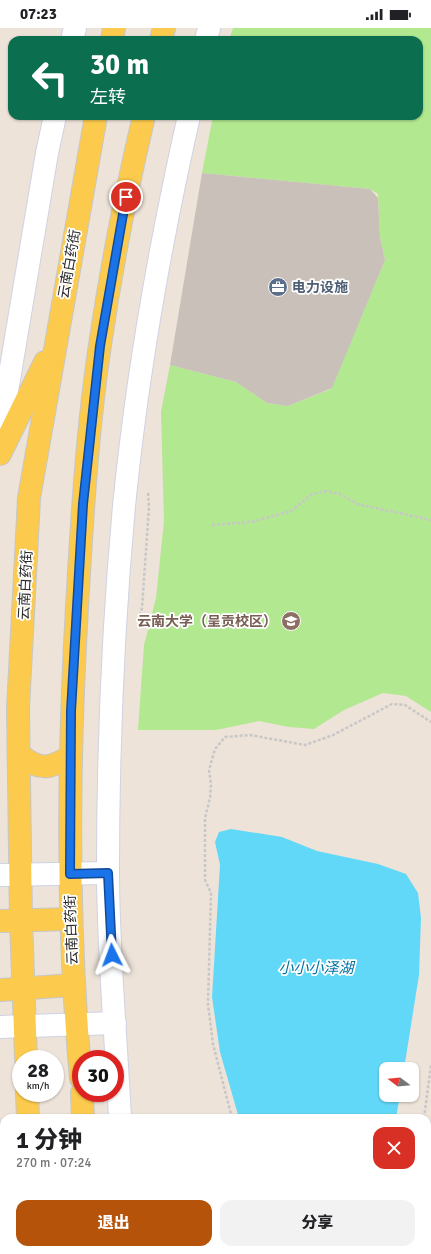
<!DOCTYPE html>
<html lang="zh">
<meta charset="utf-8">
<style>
body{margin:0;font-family:Signika,"Noto Sans SC",sans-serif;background:#f2f2f2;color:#202124;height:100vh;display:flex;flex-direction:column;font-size:15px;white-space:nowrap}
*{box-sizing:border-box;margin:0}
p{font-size:13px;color:#757577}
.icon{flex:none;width:22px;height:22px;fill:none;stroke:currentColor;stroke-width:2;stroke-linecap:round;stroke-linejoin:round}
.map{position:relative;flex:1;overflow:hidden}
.details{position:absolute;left:0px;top:1086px;width:431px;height:140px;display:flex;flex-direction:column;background:#fff;border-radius:12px 12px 0 0;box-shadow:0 1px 3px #0004}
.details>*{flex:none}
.hud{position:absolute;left:8px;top:8px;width:415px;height:84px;border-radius:12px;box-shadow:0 1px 3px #0004;background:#0b6e4f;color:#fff;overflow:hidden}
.needle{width:26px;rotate:286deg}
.fabs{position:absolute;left:379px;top:1034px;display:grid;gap:8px}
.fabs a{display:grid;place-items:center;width:40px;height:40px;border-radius:8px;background:#fff;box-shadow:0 1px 3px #0004;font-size:20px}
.speed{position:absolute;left:12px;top:1022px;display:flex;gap:8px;font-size:20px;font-weight:700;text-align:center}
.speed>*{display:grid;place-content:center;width:52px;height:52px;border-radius:50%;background:#fff;box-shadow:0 1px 3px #0004;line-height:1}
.speed small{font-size:10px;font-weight:400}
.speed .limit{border:6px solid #d22;background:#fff;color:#111}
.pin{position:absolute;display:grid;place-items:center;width:34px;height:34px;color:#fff;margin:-17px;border:2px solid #fff;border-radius:50%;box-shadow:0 1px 4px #0007}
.me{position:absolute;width:44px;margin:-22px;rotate:357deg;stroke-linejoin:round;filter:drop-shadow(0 0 3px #0008)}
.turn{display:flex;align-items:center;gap:14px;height:84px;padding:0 16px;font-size:18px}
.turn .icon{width:52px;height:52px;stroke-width:2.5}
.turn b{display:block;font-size:28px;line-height:34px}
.round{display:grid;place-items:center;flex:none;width:42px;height:42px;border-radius:12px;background:#f2f2f2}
.summary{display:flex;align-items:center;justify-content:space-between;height:68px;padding:0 16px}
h1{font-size:24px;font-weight:800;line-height:30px}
.action{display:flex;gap:8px;margin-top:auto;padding:8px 16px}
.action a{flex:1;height:46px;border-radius:12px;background:#b45309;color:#fff;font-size:16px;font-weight:800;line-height:46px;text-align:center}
.action a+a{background:#f2f2f2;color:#202124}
.status{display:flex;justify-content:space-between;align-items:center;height:28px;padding:0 20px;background:#fff;direction:ltr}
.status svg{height:11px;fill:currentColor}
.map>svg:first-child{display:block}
.green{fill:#b2e890}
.water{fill:#62d8f8}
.building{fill:#c8c0b9}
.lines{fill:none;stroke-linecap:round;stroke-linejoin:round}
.minor-casing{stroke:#ced3e3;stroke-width:24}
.major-casing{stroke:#c7c7c7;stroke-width:24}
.path{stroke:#c7c7c7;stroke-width:2.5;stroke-dasharray:3 2;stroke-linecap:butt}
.minor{stroke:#fff;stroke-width:22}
.major{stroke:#fccb4e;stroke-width:22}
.route-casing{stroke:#114b97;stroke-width:10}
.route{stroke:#1a73e8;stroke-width:7}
.labels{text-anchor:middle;stroke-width:3.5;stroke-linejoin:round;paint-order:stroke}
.street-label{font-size:14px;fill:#292929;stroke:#fff}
.service-label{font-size:14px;font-weight:bold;fill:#4e5e75;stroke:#fff;text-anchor:start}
.education-label{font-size:14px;font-weight:bold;fill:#785e54;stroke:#fff;text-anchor:end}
.water-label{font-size:15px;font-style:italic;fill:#0273a3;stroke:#fff}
</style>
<div class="status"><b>07:23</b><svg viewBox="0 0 49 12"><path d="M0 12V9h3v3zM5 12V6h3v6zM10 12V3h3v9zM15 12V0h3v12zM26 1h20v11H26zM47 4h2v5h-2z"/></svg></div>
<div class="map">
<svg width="431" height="1226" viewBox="0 0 431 1226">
<rect width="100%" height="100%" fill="#ede3d9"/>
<polygon class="green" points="233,0 431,0 431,684 406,668 383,665 344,682 314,701 289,699 259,693 216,702 138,702 144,617 156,570 164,493 161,384 170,337 236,354 267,375 288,378 331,361 385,232 380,209 378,166 370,161 202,145 213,88 419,88 419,12 229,12"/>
<g class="water">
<polygon points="231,801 282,809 317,823 378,836 406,846 418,865 421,890 419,947 404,1041 386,1041 386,1067 400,1067 396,1090 239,1090 220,1024 212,969 220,837 215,814 219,804"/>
<polygon points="431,1170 431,1226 415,1226 416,1222 427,1222 427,1182"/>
</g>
<polygon class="building" points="202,145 370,161 378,170 380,209 385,232 332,360 288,378 267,375 236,354 170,337"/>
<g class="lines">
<defs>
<g id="minor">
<polyline points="72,12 75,0"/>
<polyline points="206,12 209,0"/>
<polyline points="0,405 47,125 55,88"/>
<polyline points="0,847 108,845"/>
<polyline points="0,999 115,995"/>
<path d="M120 1090C116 1008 108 925 108 842 108 721 113 599 124 478 137 347 160 216 189 88"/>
<polyline points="126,1222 126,1226"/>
</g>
<g id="major">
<polyline points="112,12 114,0"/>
<polyline points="161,12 164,0"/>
<polyline points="0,426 45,334"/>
<path d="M20 727C38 742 50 742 70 728"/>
<polyline points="0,893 71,891"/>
<polyline points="0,962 73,957"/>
<polyline points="26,1031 21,892 18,681 29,470 96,88"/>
<path d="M81 1050C66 893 68 736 77 579 82 492 87 404 100 317 111 241 126 164 144 88"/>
<polyline points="27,1065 28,1090"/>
<polyline points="82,1065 83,1090"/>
<polyline points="33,1222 33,1226"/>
<polyline points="86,1222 86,1226"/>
</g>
</defs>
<use href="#minor" class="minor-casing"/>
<use href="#major" class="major-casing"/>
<g class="path">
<polyline points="212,497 251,494 291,483 312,466 326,463 340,466 357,476 431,492"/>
<polyline points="138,592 142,580 149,479 148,464"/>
<polyline points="232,1090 213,1016 208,976 211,865 205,852 205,790 210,770 211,756 209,742 215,721 225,709 250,707 305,717 333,707 392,676 405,677 431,694"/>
<polyline points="424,1090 431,1037"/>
<polyline points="370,1226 372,1222"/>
</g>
<use href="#minor" class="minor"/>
<use href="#major" class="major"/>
</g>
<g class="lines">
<defs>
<polyline id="route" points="112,927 108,845 70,846 71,683 83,476 100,318 126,169"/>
</defs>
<use href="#route" class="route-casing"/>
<use href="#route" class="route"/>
</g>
<defs>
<symbol id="office-disc" viewBox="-11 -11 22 22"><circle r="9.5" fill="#5c6f8a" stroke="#fff"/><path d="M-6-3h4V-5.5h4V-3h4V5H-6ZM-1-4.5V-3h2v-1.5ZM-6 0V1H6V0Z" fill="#fff"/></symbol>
<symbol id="university-disc" viewBox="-11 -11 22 22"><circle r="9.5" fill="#8d6e63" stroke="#fff"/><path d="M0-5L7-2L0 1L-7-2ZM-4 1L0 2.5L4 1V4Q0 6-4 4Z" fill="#fff"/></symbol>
</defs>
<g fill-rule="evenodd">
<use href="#office-disc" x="267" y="248" width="22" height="22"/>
<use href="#university-disc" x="280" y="582" width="22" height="22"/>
</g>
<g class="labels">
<g class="street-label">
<text transform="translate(69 236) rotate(-80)" y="5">云南白药街</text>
<text transform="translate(25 557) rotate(-87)" y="5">云南白药街</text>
<text transform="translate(71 902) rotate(-92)" y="5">云南白药街</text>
</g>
<g class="service-label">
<text x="292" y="264">电力设施</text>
</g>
<g class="education-label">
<text x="277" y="598">云南大学（呈贡校区）</text>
</g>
<g class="water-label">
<text x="316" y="945">小小小泽湖</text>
</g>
</g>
</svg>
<div class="fabs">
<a><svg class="needle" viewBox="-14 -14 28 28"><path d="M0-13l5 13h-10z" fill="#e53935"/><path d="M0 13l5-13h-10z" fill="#757577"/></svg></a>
</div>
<div class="speed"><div>28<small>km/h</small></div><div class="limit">30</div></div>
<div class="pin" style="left:126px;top:169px;background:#d93025"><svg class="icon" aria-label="arrive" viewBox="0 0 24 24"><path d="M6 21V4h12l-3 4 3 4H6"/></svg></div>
<svg class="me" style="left:112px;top:927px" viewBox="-20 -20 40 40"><path d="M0-17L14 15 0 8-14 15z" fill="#1a73e8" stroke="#fff" stroke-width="4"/></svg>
<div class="hud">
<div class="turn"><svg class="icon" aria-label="left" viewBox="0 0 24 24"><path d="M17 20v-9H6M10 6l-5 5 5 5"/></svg><div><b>30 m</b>左转</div></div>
</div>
<section class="details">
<div class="summary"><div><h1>1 分钟</h1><p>270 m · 07:24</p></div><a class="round" style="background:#d93025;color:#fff"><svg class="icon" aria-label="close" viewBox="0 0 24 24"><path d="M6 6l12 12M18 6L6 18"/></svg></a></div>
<div class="action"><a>退出</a><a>分享</a></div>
</section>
</div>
